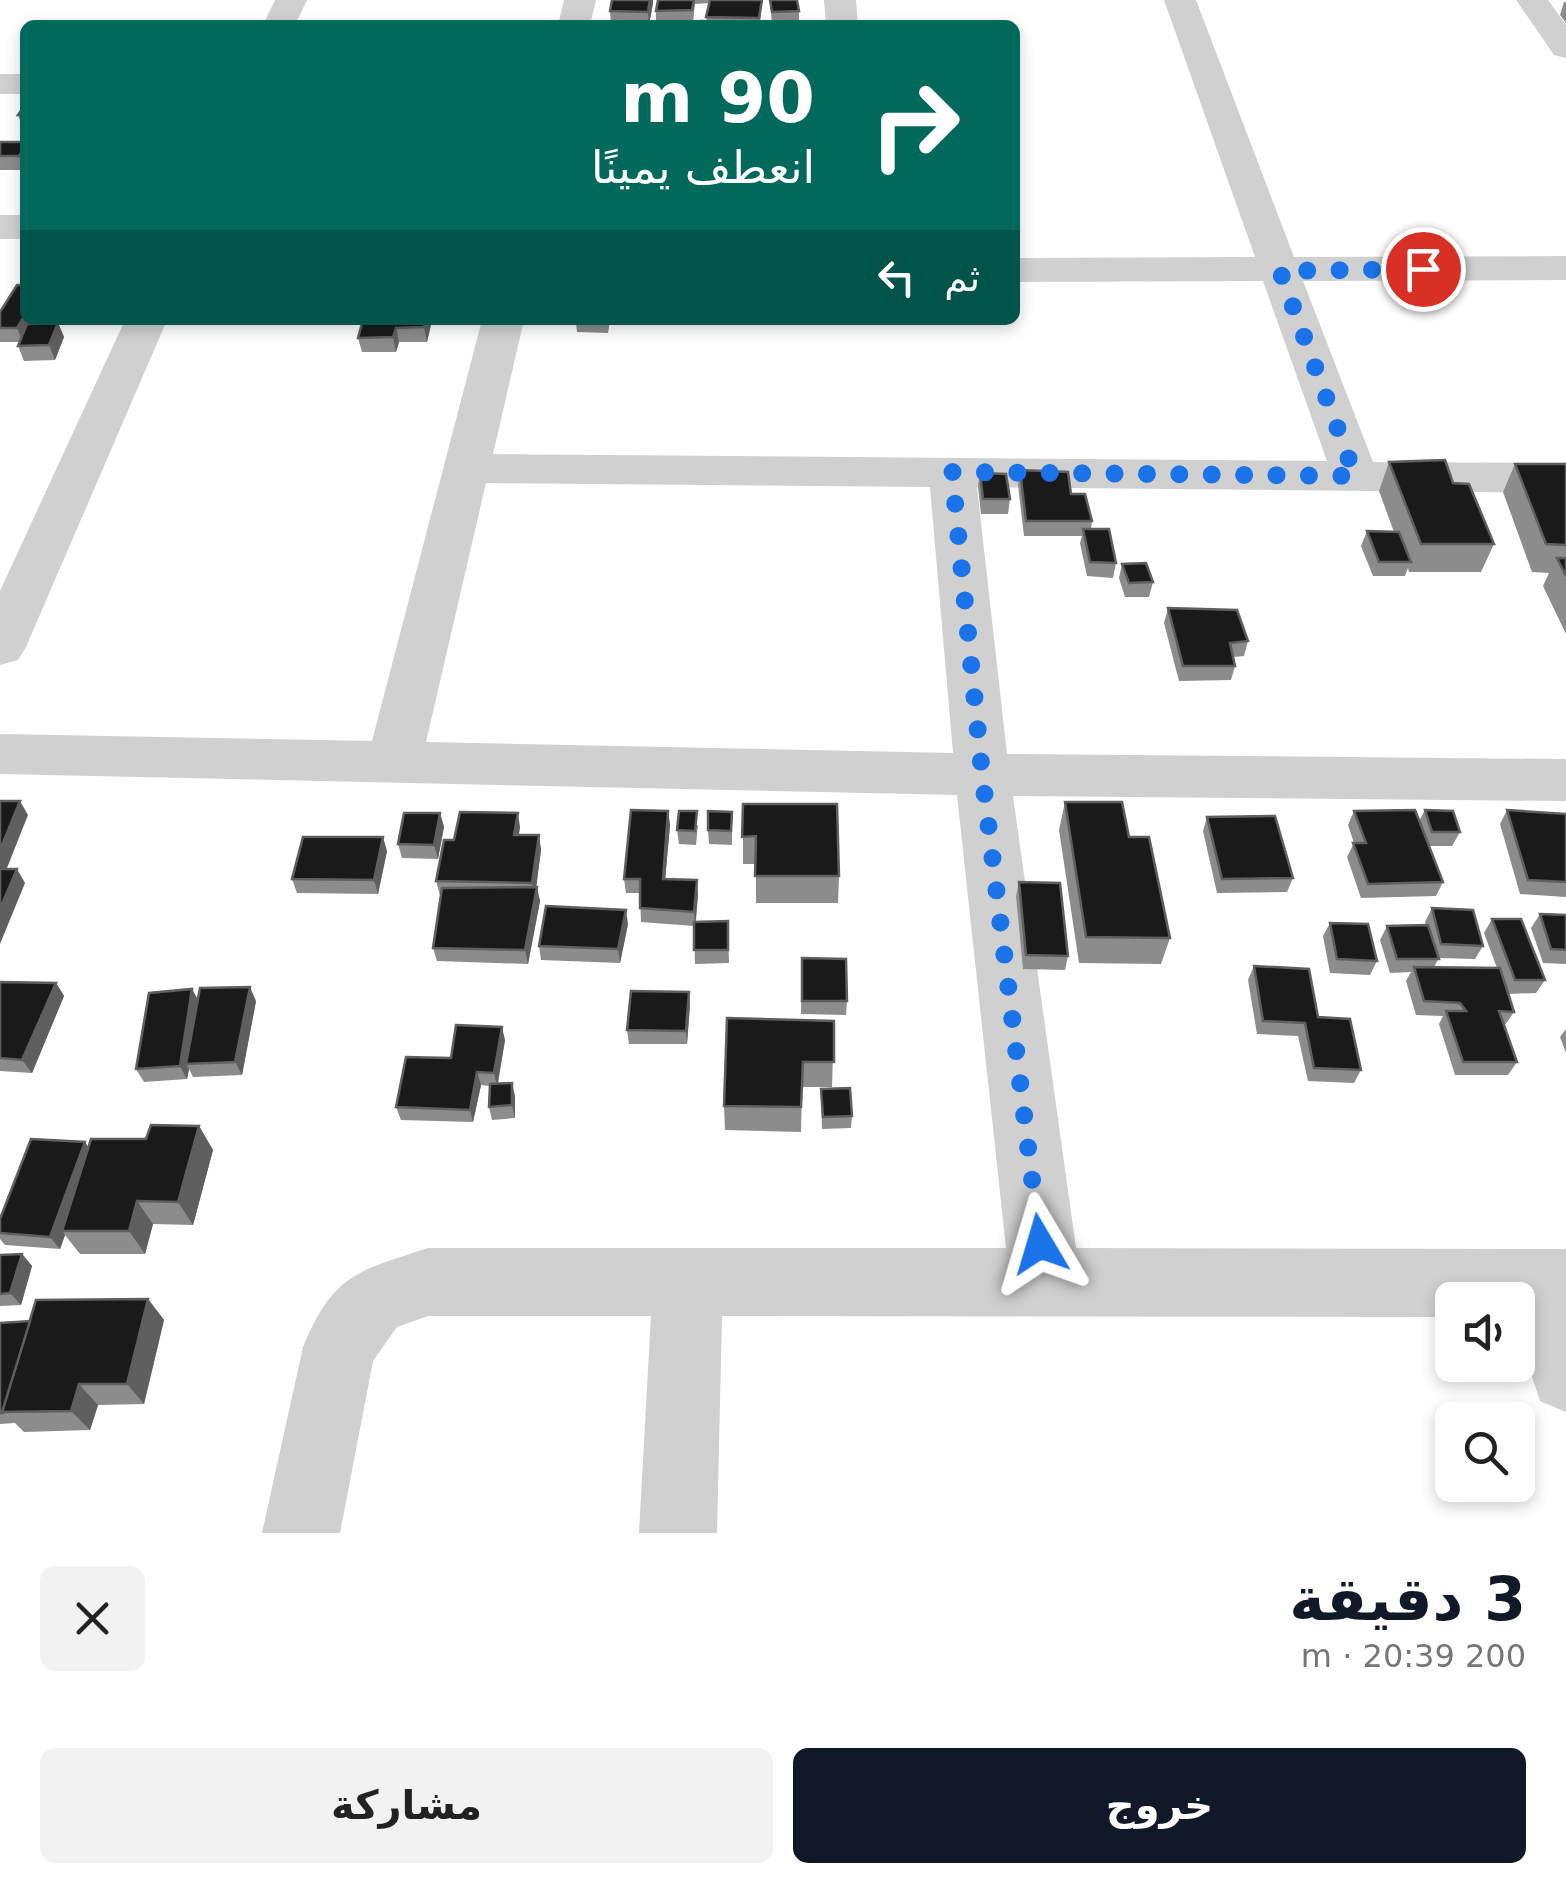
<!DOCTYPE html>
<html lang="ar">
<meta charset="utf-8">
<style>
body{margin:0;font-family:"DejaVu Sans","Noto Sans Arabic",sans-serif;background:#f2f2f2;color:#222;direction:rtl;height:100vh;display:flex;flex-direction:column;font-size:38px;white-space:nowrap}
*{box-sizing:border-box;margin:0}
p{font-size:32px;color:#767676}
.icon{flex:none;width:55px;height:55px;fill:none;stroke:currentColor;stroke-width:2;stroke-linecap:round;stroke-linejoin:round}
.map{position:relative;height:1533px;overflow:hidden;direction:ltr}
.details{display:flex;flex-direction:column;background:#fff;flex:1}
.details>*{flex:none}
.top-card{position:absolute;left:20px;top:20px;width:1000px;height:305px;border-radius:15px;box-shadow:0 5px 15px #0003;direction:rtl;background:#00695c;color:#fff;overflow:hidden}
.fabs{position:absolute;left:1435px;top:1282px;display:grid;gap:20px}
.fabs a{display:grid;place-items:center;width:100px;height:100px;border-radius:15px;background:#fff;box-shadow:0 5px 15px #0003;font-size:50px}
.pin{position:absolute;display:grid;place-items:center;width:85px;height:85px;color:#fff;margin:-42px;border:5px solid #fff;border-radius:50%;box-shadow:0 2px 10px #0007}
.me{position:absolute;width:110px;margin:-55px;rotate:353deg;stroke-linejoin:round;filter:drop-shadow(0 0 8px #0008)}
.turn{display:flex;align-items:center;gap:35px;height:210px;padding:0 40px;font-size:45px}
.turn .icon{width:130px;height:130px;stroke-width:2.5}
.turn b{display:block;font-size:70px;line-height:85px}
.then{display:flex;align-items:center;height:95px;padding:0 40px;background:#0003;gap:20px;font-size:38px}
.round{display:grid;place-items:center;flex:none;width:105px;height:105px;border-radius:15px;background:#f2f2f2}
.head{display:flex;align-items:center;justify-content:space-between;height:170px;padding:0 40px}
h1{font-size:60px;font-weight:700;line-height:75px;color:#111827}
.button{display:flex;gap:20px;margin-top:auto;padding:20px 40px}
.button a{flex:1;height:115px;border-radius:15px;background:#111827;color:#fff;font-size:40px;font-weight:700;line-height:115px;text-align:center}
.button a+a{background:#f2f2f2;color:#222}
.map>svg:first-child{display:block}
.lines{fill:none;stroke-linecap:round;stroke-linejoin:round}
.minor{fill:#d0d0d0;fill-rule:evenodd}
.wall{fill:#8c8c8c}
.shaded-wall{fill:#5f5f5f}
.building{fill:#1a1a1a;stroke:#5f5f5f;stroke-width:2.5}
.route{stroke:#1a73e8;stroke-width:18;stroke-dasharray:0 32.4}
</style>
<div class="map">
<svg width="1566" height="1533" viewBox="0 0 1566 1533">
<rect width="100%" height="100%" fill="#fff"/>
<g class="lines">
<g class="minor">
<polygon points="275,0 307,0 295,25 263,25"/>
<polygon points="564,0 596,0 590,25 558,25"/>
<polygon points="824,0 856,0 858,25 826,25"/>
<path d="M1164 0H1196L1294 257 1566 256V280L1303 281 1373 462 1566 463V493L977 487 1007 754 1566 759V801L1013 796 1076 1248 1566 1249V1412L1540 1401 1518 1335V1300H1452V1317L722 1316 717 1533H639L651 1316H428L397 1327 373 1361 340 1533H262L303 1347C333 1274 358 1271 428 1248H1006L957 795 0 774V734L372 741 482 320H524L493 454 1327 461 1263 281 1015 282V258L1255 257ZM486 483 930 487 953 753 426 742Z"/>
<polygon points="1516,0 1548,0 1566,25 1566,58 1554,55"/>
<rect x="0" y="74" width="25" height="20"/>
<rect x="0" y="215" width="25" height="24"/>
<polygon points="125,320 167,320 26,647 18,660 0,665 0,591"/>
</g>
</g>
<g class="wall">
<polygon points="612,0 653,0 649,25 611,24 610,11"/>
<polygon points="658,0 762,0 760,25 699,25 706,21 710,3 695,4 693,23 656,24 656,11"/>
<polygon points="770,0 799,11 799,24 772,25"/>
<polygon points="1564,2 1566,2 1566,23 1560,15"/>
<polygon points="25,105 25,129 23,129 18,115"/>
<polygon points="0,142 25,142 24,170 0,170"/>
<polygon points="0,312 25,320 36,320 34,323 58,323 64,337 55,360 24,361 18,346 20,342 0,342"/>
<polygon points="363,320 432,320 427,342 399,342 396,352 362,352 358,338"/>
<polygon points="555,320 610,320 608,333 577,332 576,322 555,322"/>
<polygon points="1389,462 1453,483 1494,544 1481,572 1409,572 1408,568 1405,576 1373,576 1361,546 1367,531 1394,532 1379,491"/>
<polygon points="1515,464 1566,464 1566,634 1543,586 1549,573 1532,572 1503,492"/>
<polygon points="1020,470 1071,494 1092,521 1091,529 1116,563 1113,578 1087,576 1080,543 1082,536 1024,536 1018,485"/>
<polygon points="980,473 1010,499 1008,514 981,514 978,487"/>
<polygon points="1122,564 1153,582 1149,597 1125,597 1119,578"/>
<polygon points="1168,608 1248,641 1244,656 1233,657 1235,666 1231,680 1179,681 1164,623"/>
<polygon points="1065,802 1129,837 1170,938 1161,964 1079,963 1059,830"/>
<polygon points="743,804 839,876 838,903 756,903 756,864 743,864"/>
<polygon points="1425,810 1460,832 1452,846 1429,846 1443,882 1436,896 1361,898 1347,857 1354,843 1348,825 1354,811 1419,821"/>
<polygon points="1507,810 1566,814 1566,897 1520,894 1500,824"/>
<polygon points="668,811 670,825 665,879 698,894 696,922 728,921 729,963 695,964 694,926 641,922 640,893 626,893 624,879"/>
<polygon points="732,812 732,845 709,844 708,830"/>
<polygon points="440,813 444,827 438,859 402,858 398,844"/>
<polygon points="1207,817 1293,878 1287,892 1217,893 1203,831"/>
<polygon points="698,825 696,845 679,844 677,830"/>
<polygon points="520,827 519,835 539,835 541,850 536,887 540,901 528,964 437,961 433,948 441,895 440,895 436,881 454,840"/>
<polygon points="387,851 378,894 297,893 292,879"/>
<polygon points="1019,882 1068,956 1065,970 1023,969 1016,896"/>
<polygon points="1432,908 1483,946 1475,959 1439,958 1434,967 1497,968 1484,933 1492,919 1545,980 1536,993 1508,994 1514,1012 1505,1025 1504,1025 1517,1062 1508,1075 1455,1075 1439,1024 1443,1016 1416,1015 1406,981 1411,972 1390,973 1380,940 1387,926 1426,925 1425,922"/>
<polygon points="1540,914 1566,915 1566,964 1543,963 1531,928"/>
<polygon points="1330,923 1377,961 1370,975 1330,973 1323,936"/>
<polygon points="628,924 620,963 541,960 539,946"/>
<polygon points="802,958 847,1001 846,1015 801,1014"/>
<polygon points="1254,966 1318,1017 1361,1070 1354,1083 1308,1081 1298,1036 1257,1034 1248,980"/>
<polygon points="0,982 56,983 64,996 32,1073 0,1071"/>
<polygon points="192,989 198,1000 256,1001 242,1075 193,1077 189,1069 187,1079 144,1082 136,1069"/>
<polygon points="689,992 690,1005 687,1044 629,1044 627,1030"/>
<polygon points="834,1021 832,1087 802,1087 801,1132 725,1130 724,1106"/>
<polygon points="1566,1029 1566,1053 1560,1037"/>
<polygon points="505,1040 498,1084 515,1096 515,1118 492,1120 489,1107 490,1086 481,1085 473,1122 401,1120 396,1107 451,1058"/>
<polygon points="821,1089 852,1116 851,1128 822,1129"/>
<polygon points="199,1126 213,1150 193,1225 153,1224 145,1254 80,1254 65,1235 60,1249 5,1245 0,1239 0,1219 85,1142 88,1147 146,1139"/>
<polygon points="22,1254 32,1266 21,1305 0,1306 0,1255"/>
<polygon points="148,1299 164,1320 144,1404 98,1405 90,1430 24,1432 15,1423 0,1424 0,1323 30,1321"/>
</g>
<g class="shaded-wall">
<polygon points="650,0 653,0 653,4 649,25 648,12"/>
<polygon points="25,147 25,169 24,170 19,156"/>
<polygon points="25,315 25,320 36,320 23,342 17,328"/>
<polygon points="426,320 432,320 427,342 424,327"/>
<polygon points="58,323 64,337 55,360 49,345"/>
<polygon points="396,328 399,342 396,352 393,337"/>
<polygon points="20,801 28,815 3,878 0,874 0,850"/>
<polygon points="668,811 670,825 664,893 663,879"/>
<polygon points="440,813 444,827 438,859 434,845"/>
<polygon points="518,813 520,827 516,849 514,835"/>
<polygon points="539,835 541,850 535,897 532,883"/>
<polygon points="383,837 387,851 378,894 374,880"/>
<polygon points="17,869 25,883 0,944 0,909"/>
<polygon points="697,880 698,894 695,926 694,912"/>
<polygon points="537,887 540,901 528,964 525,950"/>
<polygon points="626,910 628,924 620,963 618,949"/>
<polygon points="56,983 64,996 32,1073 22,1060"/>
<polygon points="250,987 256,1001 242,1075 235,1062"/>
<polygon points="192,989 199,1002 186,1064 189,1069 187,1079 180,1066"/>
<polygon points="689,992 690,1005 687,1044 686,1031"/>
<polygon points="502,1027 505,1040 497,1086 494,1073"/>
<polygon points="477,1072 481,1085 473,1122 470,1110"/>
<polygon points="512,1083 515,1096 515,1118 512,1105"/>
<polygon points="199,1126 213,1150 193,1225 178,1202"/>
<polygon points="85,1142 93,1155 62,1231 65,1235 60,1249 50,1237"/>
<polygon points="137,1201 153,1224 145,1254 129,1231"/>
<polygon points="22,1254 32,1266 21,1305 10,1293"/>
<polygon points="148,1299 164,1320 144,1404 127,1384"/>
<polygon points="79,1384 98,1405 90,1430 71,1411"/>
</g>
<g class="building">
<polygon points="612,0 650,0 648,12 610,11"/>
<polygon points="658,0 694,0 692,10 656,11"/>
<polygon points="710,0 762,0 759,18 706,17"/>
<polygon points="770,0 797,0 799,11 772,12"/>
<polygon points="701,21 721,22 720,25 699,25"/>
<polygon points="25,105 25,115 18,115"/>
<polygon points="0,142 25,142 25,147 19,156 0,156"/>
<polygon points="17,285 25,285 25,315 17,328 0,328 0,312"/>
<polygon points="363,320 426,320 424,327 396,328 393,337 358,338"/>
<polygon points="58,323 49,345 18,346 27,324"/>
<polygon points="1445,460 1453,483 1469,484 1494,544 1421,544 1389,462"/>
<polygon points="1515,464 1566,464 1566,545 1546,544"/>
<polygon points="1020,470 1068,472 1071,494 1085,494 1092,521 1026,521"/>
<polygon points="980,473 1006,474 1010,499 983,499"/>
<polygon points="1083,529 1109,529 1116,563 1090,562"/>
<polygon points="1367,531 1399,532 1411,562 1379,562"/>
<polygon points="1557,558 1566,558 1566,576"/>
<polygon points="1146,563 1153,582 1129,583 1122,564"/>
<polygon points="1168,608 1237,610 1248,641 1230,643 1235,666 1183,666"/>
<polygon points="0,801 20,801 0,850"/>
<polygon points="1065,802 1122,802 1129,837 1149,837 1170,938 1086,937"/>
<polygon points="743,804 837,804 839,876 755,876 756,836 742,837"/>
<polygon points="631,810 668,811 663,879 697,880 694,912 640,908 640,879 624,879"/>
<polygon points="1415,810 1443,882 1368,884 1353,843 1366,843 1354,811"/>
<polygon points="1425,810 1453,811 1460,832 1432,832"/>
<polygon points="1507,810 1566,814 1566,882 1528,880"/>
<polygon points="679,811 697,811 695,831 677,830"/>
<polygon points="708,811 732,812 731,831 708,830"/>
<polygon points="460,812 518,813 514,835 539,835 532,883 436,881 444,840 454,840"/>
<polygon points="404,813 440,813 434,845 398,844"/>
<polygon points="1275,816 1293,878 1222,879 1207,817"/>
<polygon points="303,837 383,837 374,880 292,879"/>
<polygon points="0,869 17,869 0,909"/>
<polygon points="1019,882 1060,883 1068,956 1026,955"/>
<polygon points="537,887 525,950 433,948 442,888"/>
<polygon points="546,906 626,910 618,949 539,946"/>
<polygon points="1432,908 1473,910 1483,946 1441,944"/>
<polygon points="1540,914 1566,915 1566,950 1551,949"/>
<polygon points="1492,919 1521,919 1545,980 1515,980"/>
<polygon points="728,921 728,950 694,950 694,922"/>
<polygon points="1330,923 1368,924 1377,961 1337,959"/>
<polygon points="1428,925 1439,959 1397,959 1387,926"/>
<polygon points="802,958 846,959 847,1001 802,1001"/>
<polygon points="1254,966 1309,969 1318,1017 1350,1019 1361,1070 1314,1068 1305,1023 1263,1021"/>
<polygon points="1414,967 1500,968 1514,1012 1499,1011 1517,1062 1463,1062 1446,1011 1466,1011 1460,1003 1424,1001"/>
<polygon points="0,982 56,983 22,1060 0,1058"/>
<polygon points="250,987 235,1062 186,1064 200,988"/>
<polygon points="192,989 180,1066 136,1069 149,993"/>
<polygon points="631,991 689,992 686,1031 627,1030"/>
<polygon points="727,1018 834,1021 834,1062 803,1062 801,1107 724,1106"/>
<polygon points="456,1025 502,1027 494,1073 477,1072 470,1110 396,1107 406,1057 451,1058"/>
<polygon points="512,1083 512,1105 489,1107 490,1084"/>
<polygon points="850,1088 852,1116 823,1117 821,1089"/>
<polygon points="151,1125 199,1126 178,1202 137,1201 129,1231 62,1231 91,1139 146,1139"/>
<polygon points="31,1139 85,1142 50,1237 0,1233 0,1219"/>
<polygon points="22,1254 10,1293 0,1294 0,1255"/>
<polygon points="148,1299 127,1384 79,1384 71,1411 2,1412 36,1300"/>
<polygon points="30,1321 2,1412 4,1413 0,1413 0,1323"/>
</g>
<g class="lines">
<polyline class="route" points="1040,1244 982,773 952,472 1355,476 1280,271 1423,269"/>
</g>
</svg>
<div class="fabs">
<a><svg class="icon" aria-label="sound" viewBox="0 0 24 24"><path d="M4 9h4l5-4v14l-5-4H4zM17 9q2 3 0 6"/></svg></a>
<a><svg class="icon" aria-label="search" viewBox="0 0 24 24"><circle cx="10" cy="10" r="6"/><path d="M15 15l6 6"/></svg></a>
</div>
<div class="pin" style="left:1423px;top:269px;background:#d93025"><svg class="icon" aria-label="arrive" viewBox="0 0 24 24"><path d="M6 21V4h12l-3 4 3 4H6"/></svg></div>
<svg class="me" style="left:1040px;top:1244px" viewBox="-20 -20 40 40"><path d="M0-17L14 15 0 8-14 15z" fill="#1a73e8" stroke="#fff" stroke-width="4"/></svg>
<div class="top-card">
<div class="turn"><svg class="icon" aria-label="right" viewBox="0 0 24 24"><path d="M7 20v-9h11M14 6l5 5-5 5"/></svg><div><b>90 m</b>انعطف يمينًا</div></div>
<div class="then">ثم<svg class="icon" aria-label="left" viewBox="0 0 24 24"><path d="M17 20v-9H6M10 6l-5 5 5 5"/></svg></div>
</div>
</div>
<section class="details">
<div class="head"><div><h1>3 دقيقة</h1><p>200 m · 20:39</p></div><a class="round"><svg class="icon" aria-label="close" viewBox="0 0 24 24"><path d="M6 6l12 12M18 6L6 18"/></svg></a></div>
<div class="button"><a>خروج</a><a>مشاركة</a></div>
</section>
